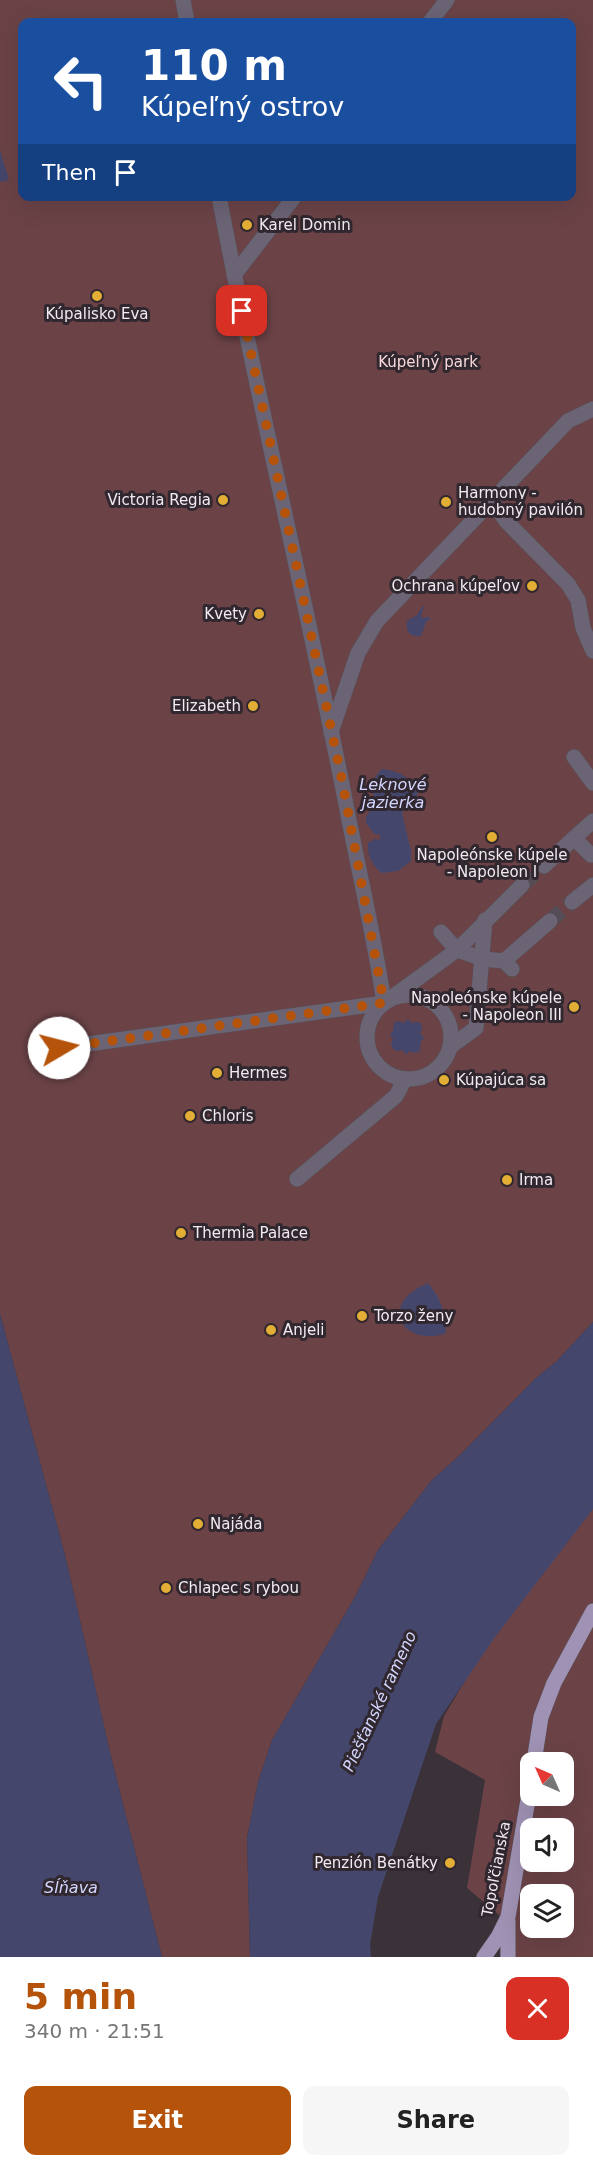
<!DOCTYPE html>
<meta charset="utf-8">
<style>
body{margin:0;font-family:"DejaVu Sans",sans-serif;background:#f6f6f6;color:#222;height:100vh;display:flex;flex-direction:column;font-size:22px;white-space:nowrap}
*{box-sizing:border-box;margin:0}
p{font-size:20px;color:#767676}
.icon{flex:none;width:33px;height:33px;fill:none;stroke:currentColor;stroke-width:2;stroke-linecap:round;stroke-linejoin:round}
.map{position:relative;height:1957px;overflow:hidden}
.sheet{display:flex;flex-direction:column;background:#fff;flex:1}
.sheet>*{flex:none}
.guide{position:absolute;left:18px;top:18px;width:558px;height:183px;border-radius:12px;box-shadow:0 6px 24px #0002;background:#1a4fa0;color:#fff;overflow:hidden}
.needle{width:39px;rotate:315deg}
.controls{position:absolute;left:520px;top:1752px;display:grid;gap:12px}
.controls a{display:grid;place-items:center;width:54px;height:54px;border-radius:12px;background:#fff;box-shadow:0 6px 24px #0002;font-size:30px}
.pin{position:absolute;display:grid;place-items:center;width:51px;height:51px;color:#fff;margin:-26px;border-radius:12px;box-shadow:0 3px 9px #0006}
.me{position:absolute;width:66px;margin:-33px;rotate:82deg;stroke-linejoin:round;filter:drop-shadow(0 0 4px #0008)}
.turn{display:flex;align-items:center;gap:21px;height:126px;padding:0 24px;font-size:27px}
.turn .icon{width:78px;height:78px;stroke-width:2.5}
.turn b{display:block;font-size:42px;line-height:51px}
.then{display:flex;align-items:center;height:57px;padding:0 24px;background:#0003;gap:12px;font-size:22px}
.round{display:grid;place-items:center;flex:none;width:63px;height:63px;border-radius:12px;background:#f6f6f6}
.headline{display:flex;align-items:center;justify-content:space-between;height:102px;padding:0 24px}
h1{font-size:36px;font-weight:800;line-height:45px;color:#b45309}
.button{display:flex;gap:12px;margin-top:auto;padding:12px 24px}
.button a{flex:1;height:69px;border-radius:12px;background:#b45309;color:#fff;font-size:24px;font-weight:800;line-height:69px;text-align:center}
.button a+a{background:#f6f6f6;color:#222}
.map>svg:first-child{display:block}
.green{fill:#6b4347;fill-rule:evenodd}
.water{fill:#44466b}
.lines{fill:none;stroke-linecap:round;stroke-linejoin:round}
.minor-tunnel{stroke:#554d55;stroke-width:15;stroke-dasharray:15 8;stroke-linecap:butt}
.minor-casing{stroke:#574f56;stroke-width:16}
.major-casing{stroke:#574f56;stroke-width:16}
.minor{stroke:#6b6475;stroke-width:15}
.major{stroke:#a092b4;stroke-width:15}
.route{stroke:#b45309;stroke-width:10;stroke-dasharray:0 18}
.poi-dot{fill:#e3ae35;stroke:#30272f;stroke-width:2}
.labels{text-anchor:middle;stroke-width:6;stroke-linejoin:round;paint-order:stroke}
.poi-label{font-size:15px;fill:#f1ebf1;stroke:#30272f;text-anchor:start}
.park-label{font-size:15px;fill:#f8d8da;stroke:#30272f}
.street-label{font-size:15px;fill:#f1ebf1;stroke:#30272f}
.water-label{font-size:16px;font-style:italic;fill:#d3d7ff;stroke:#30272f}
</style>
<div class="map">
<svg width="593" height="1957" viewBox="0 0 593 1957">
<rect width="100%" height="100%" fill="#3a3139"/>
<g class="green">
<path d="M0 0H593V1322L557 1361 536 1378 461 1454 431 1481 378 1550 355 1597 272 1740 258 1782 247 1838 250 1957H162L112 1761 65 1555 0 1314ZM22 22H572V196H22Z"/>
<path d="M593 1494V1957H511V1925L467 1888 485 1780 435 1752 444 1716 521 1587ZM531 1762H564V1796H531ZM531 1828H564V1862H531ZM531 1894H564V1928H531Z"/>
</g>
<g class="water">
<polygon points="0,150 9,180 0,182"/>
<path d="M425 603 421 616 423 618 428 617 431 619 426 622 421 636C410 637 405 632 407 621L417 615Z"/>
<path d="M381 769C398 771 413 777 418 794L402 813 411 851V861L398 871 381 873C372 864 367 856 368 843L375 839 380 840V835L374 834 366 823V817L373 807 374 779Z"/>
<polygon points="408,1019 412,1023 416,1022 421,1023 422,1029 420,1033 424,1038 421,1041 420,1051 414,1053 410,1051 406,1055 402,1050 397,1051 393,1049 391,1044 393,1039 390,1035 393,1031 394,1023 399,1021 404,1023"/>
<path d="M428 1283C441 1298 446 1314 446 1333 406 1348 374 1306 428 1283Z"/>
<polygon points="0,1314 65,1555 112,1761 162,1957 0,1957"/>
<polygon points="593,1322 593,1509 495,1637 436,1724 378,1897 370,1945 371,1957 250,1957 247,1838 258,1782 272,1740 355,1597 378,1550 431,1481 461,1454 536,1378 557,1361"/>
</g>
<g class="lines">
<g class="minor-tunnel">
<polyline points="522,885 544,866"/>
<polyline points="550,921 572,902"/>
</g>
<defs>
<g id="minor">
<polyline points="183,0 187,22"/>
<polyline points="430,22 447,0"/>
<path d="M219 196C258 405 309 611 349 820 361 881 375 941 384 1003"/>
<polyline points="234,275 295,196"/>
<polyline points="491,500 507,522 568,584 578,600 583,628 593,651"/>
<polyline points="331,732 358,653 377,621 568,421 593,409"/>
<polyline points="574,757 593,783"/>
<polyline points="574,838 593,821"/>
<polyline points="544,866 574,838 591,855 593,854"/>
<polyline points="572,902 593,885"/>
<polyline points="441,932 457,950 483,959 504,961 512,969"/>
<polyline points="504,961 550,921"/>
<circle cx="409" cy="1037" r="42"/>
<polyline points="450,1047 476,1028 485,920"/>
<polyline points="59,1048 384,1003 457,950 522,885"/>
<polyline points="297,1179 396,1096 405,1079"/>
</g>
<g id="major">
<polyline points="534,1762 541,1717 554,1683 593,1611"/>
<polyline points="484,1957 498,1937 508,1917 531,1782"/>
<polyline points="508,1957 508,1921"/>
</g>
</defs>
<use href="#minor" class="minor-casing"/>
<use href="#major" class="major-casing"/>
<use href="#minor" class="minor"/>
<use href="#major" class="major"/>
</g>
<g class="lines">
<polyline class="route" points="59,1048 384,1003 342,780 242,311"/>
</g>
<g class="poi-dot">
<circle cx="247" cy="225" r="6"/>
<circle cx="97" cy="296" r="6"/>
<circle cx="223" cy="500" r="6"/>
<circle cx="446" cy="502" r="6"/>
<circle cx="532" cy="586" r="6"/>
<circle cx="259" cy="614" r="6"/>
<circle cx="253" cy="706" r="6"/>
<circle cx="492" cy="837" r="6"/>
<circle cx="574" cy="1007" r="6"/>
<circle cx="217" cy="1073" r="6"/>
<circle cx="444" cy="1080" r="6"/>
<circle cx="190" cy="1116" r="6"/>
<circle cx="507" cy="1180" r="6"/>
<circle cx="181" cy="1233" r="6"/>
<circle cx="362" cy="1316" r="6"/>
<circle cx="271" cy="1330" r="6"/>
<circle cx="198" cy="1524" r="6"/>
<circle cx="166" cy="1588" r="6"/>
<circle cx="450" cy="1863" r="6"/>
</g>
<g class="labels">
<g class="poi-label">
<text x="259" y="230">Karel Domin</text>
<text x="97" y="319" text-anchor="middle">Kúpalisko Eva</text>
<text x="458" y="498">Harmony -<tspan x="458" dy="17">hudobný pavilón</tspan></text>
<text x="211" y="505" text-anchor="end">Victoria Regia</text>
<text x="520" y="591" text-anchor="end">Ochrana kúpeľov</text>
<text x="247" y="619" text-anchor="end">Kvety</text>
<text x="241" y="711" text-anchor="end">Elizabeth</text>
<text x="492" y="860" text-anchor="middle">Napoleónske kúpele<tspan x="492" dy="17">- Napoleon I</tspan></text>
<text x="562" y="1003" text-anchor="end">Napoleónske kúpele<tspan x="562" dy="17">- Napoleon III</tspan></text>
<text x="229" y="1078">Hermes</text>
<text x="456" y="1085">Kúpajúca sa</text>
<text x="202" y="1121">Chloris</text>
<text x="519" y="1185">Irma</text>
<text x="193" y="1238">Thermia Palace</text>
<text x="374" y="1321">Torzo ženy</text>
<text x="283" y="1335">Anjeli</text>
<text x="210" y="1529">Najáda</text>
<text x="178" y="1593">Chlapec s rybou</text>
<text x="438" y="1868" text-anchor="end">Penzión Benátky</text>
</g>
<g class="park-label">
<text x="428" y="367">Kúpeľný park</text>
</g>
<g class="street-label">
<text transform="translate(496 1869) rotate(-79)" y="5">Topoľčianska</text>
</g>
<g class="water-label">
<text x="393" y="790">Leknové<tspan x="393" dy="18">jazierka</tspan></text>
<text transform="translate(379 1701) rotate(-65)" y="6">Piešťanské rameno</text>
<text x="71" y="1893">Sĺňava</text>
</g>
</g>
</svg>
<div class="controls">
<a><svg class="needle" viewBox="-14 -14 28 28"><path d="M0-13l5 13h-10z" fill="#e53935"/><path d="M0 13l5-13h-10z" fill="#767676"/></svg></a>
<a><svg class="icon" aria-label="sound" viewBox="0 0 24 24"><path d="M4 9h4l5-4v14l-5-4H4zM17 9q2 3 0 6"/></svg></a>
<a><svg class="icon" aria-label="layers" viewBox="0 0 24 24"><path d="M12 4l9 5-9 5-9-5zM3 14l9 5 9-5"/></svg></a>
</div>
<div class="pin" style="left:242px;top:311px;background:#d93025"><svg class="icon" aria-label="arrive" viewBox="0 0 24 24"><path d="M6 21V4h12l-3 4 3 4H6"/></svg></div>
<svg class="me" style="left:59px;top:1048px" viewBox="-20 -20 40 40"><circle r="19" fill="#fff"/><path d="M0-13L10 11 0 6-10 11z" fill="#b45309"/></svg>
<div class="guide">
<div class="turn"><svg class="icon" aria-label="left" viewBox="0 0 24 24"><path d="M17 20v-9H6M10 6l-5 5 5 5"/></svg><div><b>110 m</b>Kúpeľný ostrov</div></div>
<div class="then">Then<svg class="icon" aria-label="arrive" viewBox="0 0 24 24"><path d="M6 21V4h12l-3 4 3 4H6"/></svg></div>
</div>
</div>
<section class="sheet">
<div class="headline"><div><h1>5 min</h1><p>340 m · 21:51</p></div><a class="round" style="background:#d93025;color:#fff"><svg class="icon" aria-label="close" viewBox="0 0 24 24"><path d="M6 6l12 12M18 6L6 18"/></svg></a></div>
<div class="button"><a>Exit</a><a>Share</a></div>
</section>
